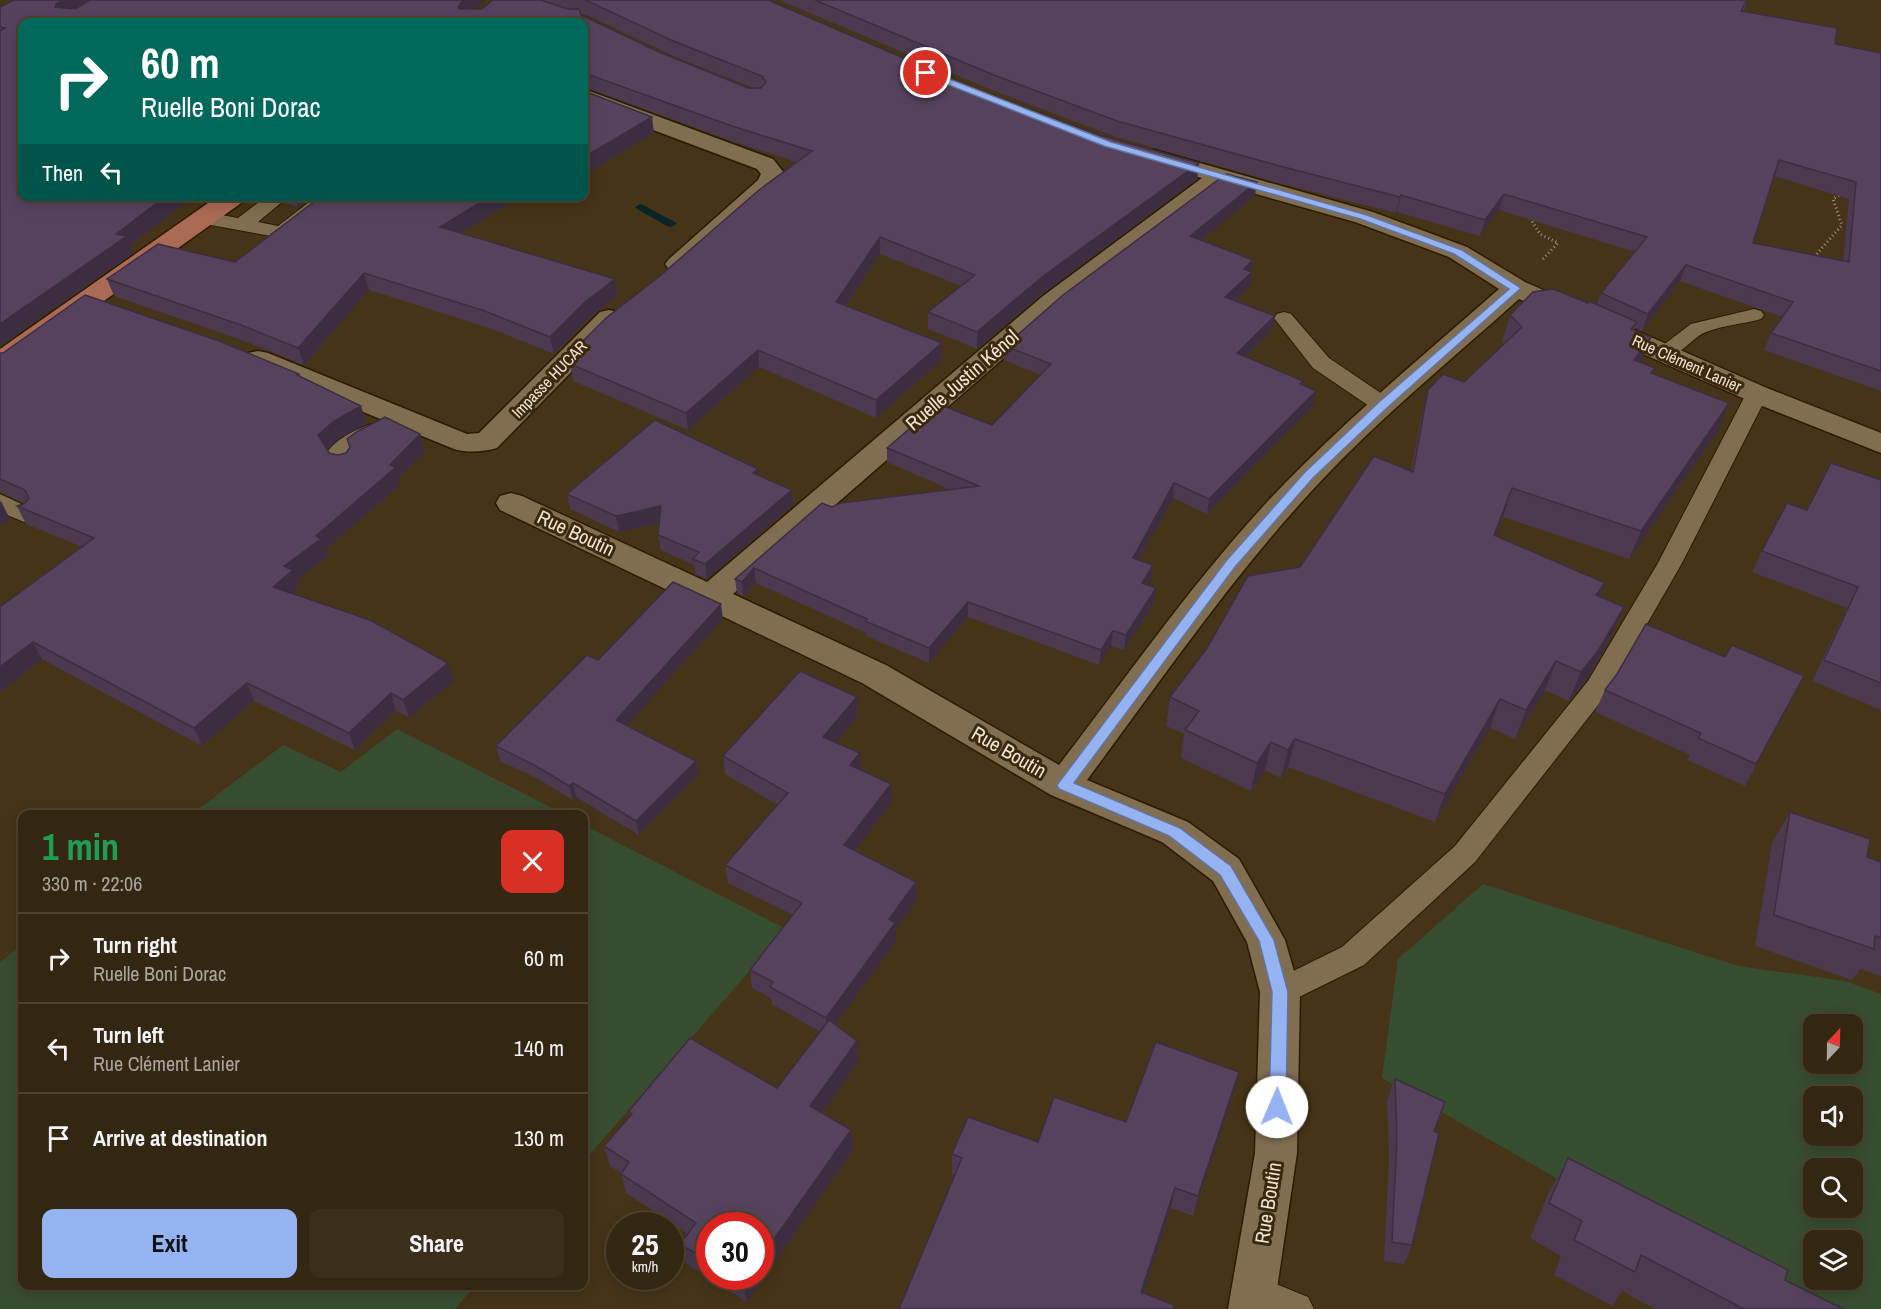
<!DOCTYPE html>
<meta charset="utf-8">
<style>
body{margin:0;font-family:"Archivo Narrow",sans-serif;background:#3c2f1a;color:#f1f3f6;height:100vh;display:flex;flex-direction:column;font-size:22px;white-space:nowrap}
*{box-sizing:border-box;margin:0}
p{font-size:20px;color:#a9a59f}
.icon{flex:none;width:33px;height:33px;fill:none;stroke:currentColor;stroke-width:2;stroke-linecap:round;stroke-linejoin:round}
.map{position:relative;flex:1;overflow:hidden}
.panel{position:absolute;left:18px;top:810px;width:570px;height:480px;display:flex;flex-direction:column;background:#342711;border-radius:12px;box-shadow:0 3px 15px #0003,0 0 0 2px #4e4431}
.panel>*{flex:none}
.hud{position:absolute;left:18px;top:18px;width:570px;height:183px;border-radius:12px;box-shadow:0 3px 15px #0003,0 0 0 2px #4e4431;background:#00695c;color:#fff;overflow:hidden}
.needle{width:39px;rotate:22deg}
.tools{position:absolute;left:1803px;top:1014px;display:grid;gap:12px}
.tools a{display:grid;place-items:center;width:60px;height:60px;border-radius:12px;background:#342711;box-shadow:0 3px 15px #0003,0 0 0 2px #4e4431;font-size:30px}
.speed{position:absolute;left:606px;top:1212px;display:flex;gap:12px;font-size:30px;font-weight:700;text-align:center}
.speed>*{display:grid;place-content:center;width:78px;height:78px;border-radius:50%;background:#342711;box-shadow:0 3px 15px #0003,0 0 0 2px #4e4431;line-height:1}
.speed small{font-size:15px;font-weight:400}
.speed .limit{border:9px solid #d22;background:#fff;color:#111}
.pin{position:absolute;display:grid;place-items:center;width:51px;height:51px;color:#fff;margin:-26px;border:3px solid #fff;border-radius:50%;box-shadow:0 2px 6px #0007}
.me{position:absolute;width:66px;margin:-33px;rotate:1deg;stroke-linejoin:round;filter:drop-shadow(0 0 4px #0008)}
.turn{display:flex;align-items:center;gap:21px;height:126px;padding:0 24px;font-size:27px}
.turn .icon{width:78px;height:78px;stroke-width:2.5}
.turn b{display:block;font-size:42px;line-height:51px}
.then{display:flex;align-items:center;height:57px;padding:0 24px;background:#0003;gap:12px;font-size:22px}
.round{display:grid;place-items:center;flex:none;width:63px;height:63px;border-radius:12px;background:#3c2f1a}
.summary{display:flex;align-items:center;justify-content:space-between;height:102px;padding:0 24px}
h1{font-size:36px;font-weight:800;line-height:45px;color:#1e9e55}
.cta{display:flex;gap:12px;margin-top:auto;padding:12px 24px}
.cta a{flex:1;height:69px;border-radius:12px;background:#95b2f1;color:#111;font-size:24px;font-weight:800;line-height:69px;text-align:center}
.cta a+a{background:#3c2f1a;color:#f1f3f6}
ul{padding:0;list-style:none}
li{display:flex;align-items:center;gap:18px;height:90px;padding:0 24px;border-top:2px solid #4e4431}
li div{flex:1}
li b{display:block;font-size:22px}
li em{font-style:normal}
.map>svg:first-child{display:block}
.green{fill:#374d30;fill-rule:evenodd}
.lines{fill:none;stroke-linecap:round;stroke-linejoin:round}
.stream{fill:#082426;fill-rule:evenodd}
.service-casing{stroke:#2b1b00;stroke-width:2}
.minor-casing{stroke:#2b1b00;stroke-width:3}
.primary-casing{stroke:#2b1b00;stroke-width:3}
.path{stroke:#9e917a;stroke-width:3;stroke-dasharray:1 3;stroke-linecap:butt}
.service{fill:#816e50;fill-rule:evenodd}
.minor{fill:#816e50;fill-rule:evenodd}
.primary{fill:#ab6a56;fill-rule:evenodd}
.wall{fill:#4a394f;fill-rule:evenodd}
.shaded-wall{fill:#3c2e40}
.building{fill:#56425c;stroke:#3c2e40;stroke-width:1.5;fill-rule:evenodd}
.route{fill:#95b2f1;stroke:#61749d;stroke-width:1.5}
.labels{text-anchor:middle;stroke-width:6;stroke-linejoin:round;paint-order:stroke}
.far-street-label{font-size:16px;fill:#f0e5d5;stroke:#3a290d}
.street-label{font-size:20px;fill:#f0e5d5;stroke:#3a290d}
</style>
<div class="map">
<svg width="1881" height="1309" viewBox="0 0 1881 1309">
<rect width="100%" height="100%" fill="#453417"/>
<g class="green">
<polygon points="397,729 564,814 192,814 283,745 341,772"/>
<polygon points="584,825 786,929 584,1161"/>
<path d="M1483 884 1738 966 1845 981 1881 994V1309H1790L1743 1285 1382 1078 1398 959ZM1814 1024H1852V1064H1814ZM1814 1096H1852V1136H1814ZM1814 1168H1852V1208H1814ZM1814 1240H1852V1280H1814Z"/>
<polygon points="22,945 22,1286 475,1286 455,1309 0,1309 0,962"/>
</g>
<g class="lines">
<polygon class="stream" points="641,204 675,222 677,224 671,227 667,226 637,209 635,207"/>
<defs>
<g id="service">
<polygon points="267,196 289,196 258,222 278,226 317,196 339,196 289,236 282,238 205,224 198,222 195,218 198,214 205,212 238,218"/>
<path d="M1754 309 1761 311 1764 315 1761 319C1744 324 1723 325 1706 332 1689 339 1678 362 1658 356L1654 352 1691 324Z"/>
<polygon points="1284,312 1291,314 1329,358 1391,400 1394,405 1391,410 1383,412 1375,410 1313,368 1274,318 1277,314"/>
<polygon points="1757,387 1765,389 1768,394 1682,563 1606,695 1475,862 1364,965 1291,1001 1280,1005 1269,1001 1265,992 1269,983 1342,947 1455,846 1588,681 1658,563 1746,394 1749,389"/>
<path d="M378 422 386 424 389 429C381 441 361 447 350 456L354 463 351 468 343 470 335 468 326 454C336 438 360 427 378 422Z"/>
<polygon points="0,494 32,509 36,514 32,519 24,522 0,512"/>
<polygon points="1254,1275 1308,1297 1314,1309 1254,1309 1242,1304 1237,1292 1242,1280"/>
</g>
<g id="minor">
<polygon points="584,89 773,159 785,174 781,183 687,269 678,272 669,269 665,264 669,259 758,180 761,174 757,169 584,104"/>
<path d="M1154 150 1373 212 1467 247 1525 282 1767 388 1881 433V453L1747 400 1519 299C1452 359 1381 417 1319 483 1233 575 1162 679 1087 780L1188 822 1239 859 1285 940 1300 992 1297 1153 1274 1309H1228L1255 1153 1260 992 1247 942 1213 881 1162 842 1051 795 862 683 500 510 496 503 500 496 511 493 522 496 707 582 1043 296 1202 178 1146 162 1142 157 1146 152ZM1224 185 1355 222 1449 257 1499 289C1432 348 1363 405 1300 468 1209 558 1136 665 1059 765L886 665 733 594 1061 308Z"/>
<path d="M609 310 618 312 622 318 618 324 497 448C483 452 468 453 454 449L248 365 244 359 248 353 258 351 268 353 467 434 479 433 600 312Z"/>
</g>
<polygon id="primary" points="218,196 247,196 244,201 10,368 0,370 0,349"/>
</defs>
<use href="#service" class="service-casing"/>
<use href="#minor" class="minor-casing"/>
<use href="#primary" class="primary-casing"/>
<g class="path">
<polyline points="1530,218 1540,234 1558,243 1541,261"/>
<polyline points="1814,257 1842,225 1833,199 1841,194"/>
</g>
<use href="#service" class="service"/>
<use href="#minor" class="minor"/>
<use href="#primary" class="primary"/>
</g>
<g class="wall">
<path d="M493 0H768L976 89 1099 135 1199 163 1197 179 1042 294 977 349 928 329V312L961 286 880 254 846 306 942 343V360L876 418 759 367 688 430 573 381 570 364 578 353 577 347 660 276 797 162 734 142 584 87V22L22 196H195L130 245 133 253 0 346V7L482 9ZM580 13 594 18 673 56 754 88H748L659 52 581 15Z"/>
<path d="M779 0H1748L1744 11 1835 44 1881 53V391L1764 350 1771 333 1782 317 1680 281 1642 331 1635 328 1634 331 1651 337 1641 363 1717 432 1629 559 1503 517 1495 536 1605 583 1599 597 1612 636 1586 680 1569 701 1545 690 1515 739 1490 728 1435 822 1288 767 1281 778 1265 770 1251 791 1181 758 1184 734 1166 726 1170 697 1300 567 1411 471 1421 419 1428 390 1464 382 1504 344 1502 342 1510 315 1588 303 1597 304 1601 293 1635 252 1499 210 1480 236 1397 212 1396 213 1274 182 1116 137 994 91ZM1774 176 1849 199 1843 260 1753 243Z"/>
<polygon points="584,91 654,133 591,171 584,168"/>
<polygon points="282,196 313,196 298,207 284,203"/>
<polygon points="316,196 523,196 461,233 615,279 618,295 588,319 554,354 489,328 369,290 304,365 247,342 114,296 107,279 235,262 316,201 315,197"/>
<polygon points="1255,196 1201,240 1253,260 1250,286 1235,300 1275,316 1272,330 1246,357 1303,381 1303,385 1313,406 1207,514 1173,498 1138,560 1152,580 1148,585 1154,603 1124,650 1111,646 1099,665 968,617 929,663 866,636 866,633 756,583 743,596 737,593 735,579 832,507 951,490 887,462 887,448 992,425 1040,375 1004,360 1005,346"/>
<polygon points="0,353 299,374 300,376 367,423 340,438 327,450 329,453 338,455 346,453 350,447 347,439 420,434 425,451 399,478 401,484 325,550 328,556 296,580 299,587 292,593 454,681 409,717 396,711 355,750 254,701 202,746 42,659 0,692 82,547 26,524 17,506 24,503 0,492"/>
<polygon points="758,469 759,476 792,490 793,505 707,579 696,574 694,565 661,550 658,535 659,523 619,532 570,509 567,494"/>
<polygon points="1881,480 1881,710 1812,681 1847,608 1752,572 1762,551 1807,510"/>
<polygon points="723,619 627,725 696,761 699,775 639,835 576,797 573,800 540,780 500,761 496,746 598,660"/>
<polygon points="1725,657 1804,676 1745,786 1687,760 1690,755 1595,712 1605,690"/>
<path d="M857 697 858 716 835 743 860 753V770L892 802 855 850 916 882 917 900 896 929V941L835 1025 857 1041 858 1062 822 1113 851 1130 853 1150 747 1302 685 1263 680 1244 688 1234 626 1193 621 1173 610 1166 604 1146 630 1116 629 1111 777 1088 820 1032 772 1004 771 998 752 988 750 970 793 915 728 883 725 865 778 805 725 774 723 756ZM710 1226 760 1276H710Z"/>
<polygon points="1790,812 1867,857 1881,862 1881,976 1860,969 1852,980 1755,946 1772,843"/>
<polygon points="1239,1072 1234,1092 1193,1216 1171,1208 1143,1293 899,1309 955,1175 952,1174 952,1154 1038,1142 1126,1122"/>
<polygon points="1395,1079 1434,1131 1412,1245 1404,1264 1384,1261 1389,1157 1387,1100"/>
<polygon points="1568,1158 1785,1280 1843,1309 1655,1309 1622,1291 1612,1306 1554,1275 1561,1256 1530,1238 1548,1194"/>
</g>
<g class="shaded-wall">
<polygon points="63,0 95,0 62,19 55,7 56,4"/>
<polygon points="463,0 485,0 465,16 458,7"/>
<polygon points="652,117 654,133 591,171 588,155"/>
<polygon points="1199,163 1197,179 1042,294 977,349 977,332 1042,277"/>
<polygon points="1257,182 1255,196 1189,250 1190,236"/>
<polygon points="1504,194 1499,210 1480,236 1485,220"/>
<polygon points="1401,195 1397,212 1396,213 1400,197"/>
<polygon points="166,196 195,196 130,245 133,253 0,346 0,324 116,234"/>
<polygon points="295,196 313,196 298,207"/>
<polygon points="491,196 523,196 444,243 440,227"/>
<polygon points="880,237 880,254 837,319 836,302"/>
<polygon points="1253,260 1250,286 1223,311 1225,297 1244,269"/>
<polygon points="1686,265 1680,281 1642,331 1648,314"/>
<polygon points="364,273 369,290 304,365 298,348"/>
<polygon points="615,279 618,295 588,319 554,354 550,337 585,302"/>
<polygon points="1275,316 1272,330 1235,368 1237,353"/>
<polygon points="1651,337 1641,365 1634,360"/>
<polygon points="942,343 942,360 876,418 876,400"/>
<polygon points="758,350 759,367 688,430 686,413"/>
<polygon points="1316,391 1313,406 1207,514 1209,499"/>
<polygon points="1729,403 1717,432 1629,559 1641,531"/>
<polygon points="361,406 367,423 340,438 324,453 318,435 334,421"/>
<polygon points="420,434 425,451 399,478 401,484 325,550 328,556 296,580 299,587 280,604 273,587 284,566 390,465"/>
<polygon points="758,469 760,485 753,473"/>
<polygon points="1174,483 1173,498 1131,573 1133,558"/>
<polygon points="1512,488 1503,517 1485,564 1494,535"/>
<polygon points="792,490 793,505 707,579 705,564"/>
<polygon points="1,501 10,519 0,526 0,502"/>
<polygon points="661,506 663,522 619,532 616,516"/>
<polygon points="1153,565 1152,580 1140,598 1142,583"/>
<polygon points="754,568 756,583 743,596 742,582"/>
<polygon points="1605,583 1593,612 1596,595"/>
<polygon points="1156,588 1154,603 1124,650 1126,635"/>
<polygon points="968,602 968,617 929,663 929,648"/>
<polygon points="721,604 723,619 619,734 616,720"/>
<polygon points="1624,607 1612,636 1586,680 1569,701 1581,672"/>
<polygon points="1113,631 1111,646 1099,665 1101,650"/>
<polygon points="33,642 42,659 0,692 0,667"/>
<polygon points="1556,661 1545,690 1515,739 1526,710"/>
<polygon points="448,663 454,681 409,717 403,700"/>
<polygon points="247,683 254,701 202,746 194,728"/>
<polygon points="391,693 396,711 355,750 349,733"/>
<polygon points="857,697 858,716 824,756 823,737"/>
<polygon points="1500,699 1490,728 1435,822 1445,794"/>
<polygon points="1295,739 1288,767 1281,778 1288,750"/>
<polygon points="1271,742 1265,770 1251,791 1257,763"/>
<polygon points="860,753 861,772 850,765"/>
<polygon points="696,761 699,775 639,835 636,821"/>
<polygon points="573,783 576,797 573,800 569,786"/>
<polygon points="891,784 892,802 845,863 844,845"/>
<polygon points="916,882 917,900 896,929 896,941 827,1036 826,1018 889,919"/>
<polygon points="857,1041 858,1062 812,1127 810,1106"/>
<polygon points="1239,1072 1234,1092 1193,1216 1198,1196"/>
<polygon points="851,1130 853,1150 747,1302 743,1283 748,1276 760,1276 760,1259"/>
<polygon points="1175,1188 1171,1208 1138,1309 1141,1292"/>
</g>
<g class="building">
<polygon points="14,0 63,0 56,4 55,7 75,9 90,0 463,0 458,7 460,9 482,9 493,0 540,0 568,9 579,9 581,15 659,52 748,88 761,88 766,82 762,76 671,40 592,3 584,0 768,0 976,89 1099,135 1199,163 1042,277 977,332 928,312 975,275 880,237 836,302 942,343 876,400 758,350 686,413 570,364 581,349 577,347 606,318 660,276 759,190 812,151 732,126 584,73 584,22 22,22 22,196 166,196 116,234 127,236 0,324 0,31 5,28 0,27 0,7"/>
<path d="M815 0H1747L1741 11 1837 28 1835 44 1881 53V371L1771 333 1793 302 1686 265 1648 314 1601 293 1647 237 1504 194 1485 220 1401 195 1400 197 1276 165 1117 121 994 75ZM1779 160 1856 182 1849 262 1753 243Z"/>
<polygon points="584,91 652,117 588,155 584,153"/>
<polygon points="1226,174 1257,182 1190,236 1253,260 1244,269 1252,272 1225,297 1275,316 1237,353 1303,381 1300,384 1316,391 1209,499 1174,483 1133,558 1153,565 1142,583 1156,588 1126,635 1113,631 1101,650 968,602 929,648 865,621 867,619 754,568 742,582 735,579 822,503 832,507 841,503 979,486 887,448 938,404 992,425 1051,364 1005,346 1063,295"/>
<polygon points="316,196 491,196 440,227 615,279 585,302 550,337 485,311 364,273 298,348 241,325 107,279 158,244 235,262 319,198 315,197"/>
<polygon points="1553,289 1588,303 1589,301 1637,322 1631,329 1651,337 1634,360 1655,368 1651,373 1729,403 1641,531 1512,488 1494,535 1605,583 1596,595 1624,607 1598,651 1581,672 1556,661 1526,710 1500,699 1445,794 1295,739 1288,750 1271,742 1257,763 1185,730 1199,711 1170,697 1207,648 1248,576 1300,567 1374,456 1413,472 1428,390 1443,374 1464,382 1522,327 1510,315 1533,292"/>
<polygon points="85,295 219,341 299,374 297,375 361,406 334,421 318,435 329,453 338,455 346,453 350,447 347,439 358,431 385,417 420,434 390,465 396,467 316,536 321,539 284,566 293,570 273,587 370,620 448,663 403,700 391,693 349,733 247,683 194,728 33,642 0,667 0,607 94,538 17,506 24,504 29,498 25,490 0,479 0,353 3,353"/>
<polygon points="655,420 758,469 753,473 792,490 705,564 693,559 699,552 658,535 661,506 616,516 567,494"/>
<polygon points="1831,463 1881,480 1881,683 1824,660 1858,587 1762,551 1787,503 1807,510"/>
<polygon points="673,582 721,604 616,720 696,761 636,821 573,783 569,786 536,766 496,746 587,655 598,660"/>
<polygon points="1646,624 1725,657 1732,645 1804,676 1756,764 1698,738 1701,733 1605,690 1617,674"/>
<polygon points="800,671 857,697 823,737 860,753 850,765 891,784 844,845 916,882 889,919 895,923 826,1018 770,987 773,982 750,970 802,903 725,865 788,793 723,756"/>
<polygon points="1790,812 1870,839 1867,857 1881,862 1881,938 1875,936 1874,949 1774,915"/>
<polygon points="829,1020 857,1041 810,1106 851,1130 760,1259 760,1226 710,1226 710,1262 680,1244 696,1223 621,1174 629,1162 604,1146 632,1114 629,1111 690,1038 777,1088"/>
<polygon points="1156,1042 1239,1072 1198,1196 1175,1188 1141,1292 1174,1305 1173,1309 899,1309 962,1158 952,1154 968,1117 1038,1142 1054,1097 1126,1122"/>
<polygon points="1395,1079 1445,1102 1434,1131 1439,1133 1412,1245 1392,1242 1397,1137"/>
<polygon points="1568,1158 1788,1270 1785,1280 1843,1309 1744,1309 1641,1255 1635,1272 1574,1240 1582,1221 1549,1203"/>
<polygon points="732,1276 748,1276 743,1283"/>
</g>
<polygon class="route" points="923,71 929,71 1111,142 1367,215 1462,250 1521,288 1387,408 1313,478 1235,567 1074,783 1180,828 1231,866 1274,940 1288,992 1286,1107 1283,1112 1277,1114 1271,1112 1269,1107 1272,992 1259,941 1220,875 1169,836 1059,789 1057,785 1226,561 1304,473 1379,402 1509,289 1454,254 1360,219 1104,146 923,75"/>
<g class="labels">
<g class="far-street-label">
<text transform="translate(1687 363) rotate(24)" y="6">Rue Clément Lanier</text>
<text transform="translate(549 379) rotate(-46)" y="6">Impasse HUCAR</text>
</g>
<g class="street-label">
<text transform="translate(962 380) rotate(-41)" y="7">Ruelle Justin Kénol</text>
<text transform="translate(576 533) rotate(25)" y="7">Rue Boutin</text>
<text transform="translate(1009 752) rotate(30)" y="7">Rue Boutin</text>
<text transform="translate(1268 1203) rotate(-81)" y="7">Rue Boutin</text>
</g>
</g>
</svg>
<div class="tools">
<a><svg class="needle" viewBox="-14 -14 28 28"><path d="M0-13l5 13h-10z" fill="#e53935"/><path d="M0 13l5-13h-10z" fill="#a9a59f"/></svg></a>
<a><svg class="icon" aria-label="sound" viewBox="0 0 24 24"><path d="M4 9h4l5-4v14l-5-4H4zM17 9q2 3 0 6"/></svg></a>
<a><svg class="icon" aria-label="search" viewBox="0 0 24 24"><circle cx="10" cy="10" r="6"/><path d="M15 15l6 6"/></svg></a>
<a><svg class="icon" aria-label="layers" viewBox="0 0 24 24"><path d="M12 4l9 5-9 5-9-5zM3 14l9 5 9-5"/></svg></a>
</div>
<div class="speed"><div>25<small>km/h</small></div><div class="limit">30</div></div>
<div class="pin" style="left:926px;top:73px;background:#d93025"><svg class="icon" aria-label="arrive" viewBox="0 0 24 24"><path d="M6 21V4h12l-3 4 3 4H6"/></svg></div>
<svg class="me" style="left:1277px;top:1107px" viewBox="-20 -20 40 40"><circle r="19" fill="#fff"/><path d="M0-13L10 11 0 6-10 11z" fill="#95b2f1"/></svg>
<div class="hud">
<div class="turn"><svg class="icon" aria-label="right" viewBox="0 0 24 24"><path d="M7 20v-9h11M14 6l5 5-5 5"/></svg><div><b>60 m</b>Ruelle Boni Dorac</div></div>
<div class="then">Then<svg class="icon" aria-label="left" viewBox="0 0 24 24"><path d="M17 20v-9H6M10 6l-5 5 5 5"/></svg></div>
</div>
<section class="panel">
<div class="summary"><div><h1>1 min</h1><p>330 m · 22:06</p></div><a class="round" style="background:#d93025;color:#fff"><svg class="icon" aria-label="close" viewBox="0 0 24 24"><path d="M6 6l12 12M18 6L6 18"/></svg></a></div>
<ul>
<li><svg class="icon" aria-label="right" viewBox="0 0 24 24"><path d="M7 20v-9h11M14 6l5 5-5 5"/></svg><div><b>Turn right</b><p>Ruelle Boni Dorac</p></div><em>60 m</em></li>
<li><svg class="icon" aria-label="left" viewBox="0 0 24 24"><path d="M17 20v-9H6M10 6l-5 5 5 5"/></svg><div><b>Turn left</b><p>Rue Clément Lanier</p></div><em>140 m</em></li>
<li><svg class="icon" aria-label="arrive" viewBox="0 0 24 24"><path d="M6 21V4h12l-3 4 3 4H6"/></svg><div><b>Arrive at destination</b></div><em>130 m</em></li>
</ul>
<div class="cta"><a>Exit</a><a>Share</a></div>
</section>
</div>
